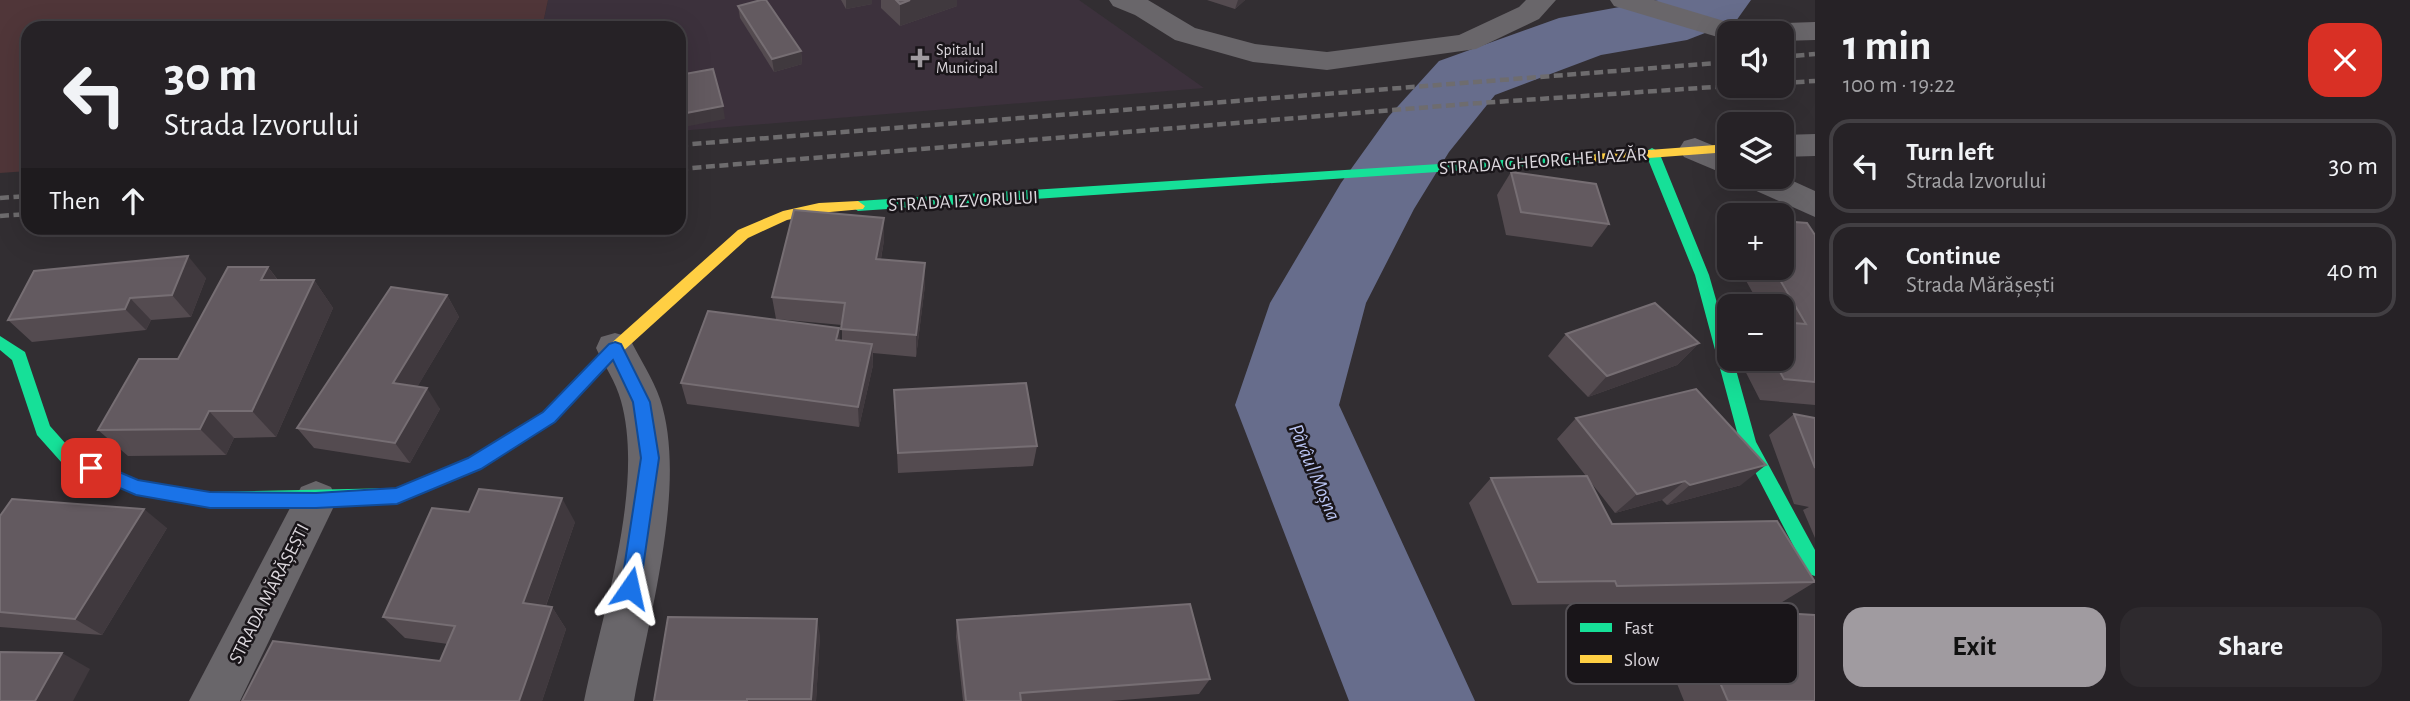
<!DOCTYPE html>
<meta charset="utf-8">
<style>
body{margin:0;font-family:"Alegreya Sans",sans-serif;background:#2e2a2e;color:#f1f3f6;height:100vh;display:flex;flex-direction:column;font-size:26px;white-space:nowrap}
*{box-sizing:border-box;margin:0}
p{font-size:23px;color:#a4a4a7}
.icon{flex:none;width:38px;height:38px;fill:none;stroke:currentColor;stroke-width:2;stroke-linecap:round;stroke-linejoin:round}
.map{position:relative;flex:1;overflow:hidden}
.drawer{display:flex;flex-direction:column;background:#262226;width:595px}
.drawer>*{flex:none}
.top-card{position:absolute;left:21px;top:21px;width:665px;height:214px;border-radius:21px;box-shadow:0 7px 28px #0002,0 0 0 2px #423f43;background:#262226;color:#f1f3f6;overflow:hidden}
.controls{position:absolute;left:1717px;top:21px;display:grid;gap:14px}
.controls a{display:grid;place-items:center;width:77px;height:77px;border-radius:14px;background:#262226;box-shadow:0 7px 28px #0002,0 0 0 2px #423f43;font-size:35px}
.pin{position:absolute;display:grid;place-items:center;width:60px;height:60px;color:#fff;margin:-30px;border-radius:14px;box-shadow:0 4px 10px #0006}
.me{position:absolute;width:77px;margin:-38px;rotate:11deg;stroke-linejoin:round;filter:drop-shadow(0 0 5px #0008)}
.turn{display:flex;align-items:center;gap:24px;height:147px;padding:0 28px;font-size:32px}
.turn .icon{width:91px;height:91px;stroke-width:2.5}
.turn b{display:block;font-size:49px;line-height:60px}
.then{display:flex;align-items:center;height:66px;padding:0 28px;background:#0003;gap:14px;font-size:26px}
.round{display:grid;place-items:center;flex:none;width:74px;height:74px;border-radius:21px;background:#2e2a2e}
.overview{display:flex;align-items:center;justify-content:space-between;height:119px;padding:0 28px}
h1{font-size:42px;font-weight:600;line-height:52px}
.primary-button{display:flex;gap:14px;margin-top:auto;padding:14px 28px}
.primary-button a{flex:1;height:80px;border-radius:21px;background:#a09ba0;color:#111;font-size:28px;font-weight:600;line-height:80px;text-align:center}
.primary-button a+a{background:#2e2a2e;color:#f1f3f6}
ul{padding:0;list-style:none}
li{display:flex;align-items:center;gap:21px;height:94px;margin:0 14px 10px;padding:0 14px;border:4px solid #423f43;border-radius:21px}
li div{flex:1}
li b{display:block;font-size:26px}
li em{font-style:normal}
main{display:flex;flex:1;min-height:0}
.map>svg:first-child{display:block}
.built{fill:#3c313c}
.green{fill:#503639}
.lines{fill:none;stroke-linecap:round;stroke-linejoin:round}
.river{fill:#676d8c;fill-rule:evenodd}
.street{fill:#69666a;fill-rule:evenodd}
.fast{fill:#16e098;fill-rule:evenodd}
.slow{fill:#ffcf43;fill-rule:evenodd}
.rail{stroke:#6e6c6e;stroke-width:4.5;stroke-dasharray:9 4.5;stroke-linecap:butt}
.wall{fill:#544b50}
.shaded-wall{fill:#40393e}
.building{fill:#635a60;stroke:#766e73;stroke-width:2}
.route{fill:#1a73e8;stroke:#114b97;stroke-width:2}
.poi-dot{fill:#a09ba0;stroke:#191519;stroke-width:2.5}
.labels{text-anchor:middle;stroke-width:5;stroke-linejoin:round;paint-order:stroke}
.far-poi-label{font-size:16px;fill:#dbd6dc;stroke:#191519;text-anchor:start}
.street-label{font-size:19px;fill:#dbd6dc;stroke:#191519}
.water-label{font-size:21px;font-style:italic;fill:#bbc6f5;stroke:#191519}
.key{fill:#191519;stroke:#534f54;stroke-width:2}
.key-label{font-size:19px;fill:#dbd6dc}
</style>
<main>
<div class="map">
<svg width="1815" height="701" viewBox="0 0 1815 701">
<rect width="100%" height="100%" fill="#322e32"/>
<polygon class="built" points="548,0 1079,0 1204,88 679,131 679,28 542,28"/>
<polygon class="green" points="0,0 548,0 542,28 28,28 28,171 0,173"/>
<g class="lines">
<polygon class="river" points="1658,0 1751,0 1736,21 1687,40 1601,55 1495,95 1449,152 1414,209 1366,303 1339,405 1475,701 1349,701 1235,405 1270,303 1341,183 1389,116 1439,61 1559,18"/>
<g class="street">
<polygon points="1109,0 1148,0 1195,28 1255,44 1327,52 1459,35 1519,7 1526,0 1556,0 1539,19 1476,49 1327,70 1253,62 1175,40 1135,15 1113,6"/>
<polygon points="1610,0 1654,0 1724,21 1754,24 1815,22 1815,40 1782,41 1782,33 1729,33 1729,39 1721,38 1614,6"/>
<polygon points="1815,134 1815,156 1782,157 1782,135"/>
<polygon points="1695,138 1729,152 1729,176 1684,157 1679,149 1684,141"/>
<polygon points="1782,176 1815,191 1815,217 1743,185 1738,177"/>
<path d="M615 333 629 337C639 358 653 378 660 399 688 483 649 615 634 701H584C602 614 645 487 621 401 616 382 604 365 596 348L601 337Z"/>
<polygon points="316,481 331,487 337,500 240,701 189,701 301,487"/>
</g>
<g class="fast">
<polygon points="1652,148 1659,152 1709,275 1729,345 1729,359 1733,359 1756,442 1815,550 1815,576 1808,574 1740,443 1695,275 1645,152"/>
<polygon points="1595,154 1602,158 1600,161 858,211 851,206 858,201"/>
<polygon points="0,336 25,352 50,426 74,453 138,480 210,492 396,488 468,458 543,412 598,355 610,355 612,359 555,422 480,468 403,501 397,504 210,508 130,492 62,463 37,435 12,360 0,350"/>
</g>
<g class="slow">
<polygon points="1729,144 1729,152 1595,162 1588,158 1595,154"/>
<polygon points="858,201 865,206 863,209 819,213 787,220 748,238 610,363 598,363 596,359 598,355 738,230 783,211 819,203"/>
</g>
<g class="rail">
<polyline points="1782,57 1815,54"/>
<polyline points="1782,83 1815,81"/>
<polyline points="679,145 1729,62"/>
<polyline points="679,169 1466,104 1729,86"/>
<polyline points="0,198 28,196"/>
<polyline points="0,216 28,214"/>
</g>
</g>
<g class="wall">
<polygon points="841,0 872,0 872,4 846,9"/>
<polygon points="881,0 957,0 957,6 900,26 881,8"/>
<polygon points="1207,0 1245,0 1235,9"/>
<polygon points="738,6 801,51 802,64 774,72 740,18"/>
<polygon points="1511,172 1609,224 1592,247 1506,235 1497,195"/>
<polygon points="884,218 884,240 881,259 925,285 916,357 873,353 873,365 859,427 687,404 681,383 842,340 842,325 776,319 772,297"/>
<polygon points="1729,235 1729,250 1724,240"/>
<polygon points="1815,235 1815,405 1760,400 1739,359 1782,359 1782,306 1760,306 1739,268 1782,268"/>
<polygon points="268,267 278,280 314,280 333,308 276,437 234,438 226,455 128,456 98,430 178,359"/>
<polygon points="206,278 191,317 151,320 146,330 32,342 8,320"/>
<polygon points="447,295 459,317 417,387 440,409 410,463 314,448 297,428"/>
<polygon points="1566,334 1699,343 1677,365 1588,397 1548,356"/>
<polygon points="894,390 1037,446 1033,466 898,473"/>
<polygon points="1794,414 1815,418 1815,538 1803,510 1809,507 1794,504 1769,435"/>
<polygon points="1576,418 1741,485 1667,505 1662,500 1615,513 1589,480 1612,524 1815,582 1779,604 1588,608 1586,604 1512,605 1469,503 1491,478 1586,476 1557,439"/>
<polygon points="0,516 167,528 102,635 0,627"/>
<polygon points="575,522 546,606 552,607 566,629 542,701 440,661 448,644 405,638 383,617"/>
<polygon points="1687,607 1815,701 1684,701 1655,629"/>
<polygon points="957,620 1210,679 1199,694 1110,701 963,701 956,637"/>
<polygon points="820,635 816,701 654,701"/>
</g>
<g class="shaded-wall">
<polygon points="846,0 872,0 872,4 846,9"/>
<polygon points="910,0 957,0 957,6 900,26 900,4"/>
<polygon points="1238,0 1245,0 1235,9"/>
<polygon points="801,51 802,64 774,72 772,59"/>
<polygon points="723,106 725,119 684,127 681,114"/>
<polygon points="884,218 884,240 877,281 876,259"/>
<polygon points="188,256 206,278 191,317 172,295"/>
<polygon points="925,263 925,285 916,357 916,335"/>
<polygon points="268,267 289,296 261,280"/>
<polygon points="314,280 333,308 276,437 252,411"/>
<polygon points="447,295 459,317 407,404 393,383"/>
<polygon points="130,298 151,320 146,330 125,309"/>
<polygon points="839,328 841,349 836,340"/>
<polygon points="1699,343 1677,365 1588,397 1607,376"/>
<polygon points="872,344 873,365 859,427 858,407"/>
<polygon points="427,388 440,409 410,463 395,443"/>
<polygon points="209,411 234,438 226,455 200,429"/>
<polygon points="1766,465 1741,485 1667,505 1690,485"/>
<polygon points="1685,481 1662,500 1615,513 1637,494"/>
<polygon points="562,498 575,522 539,625 523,603"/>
<polygon points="144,509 167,528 102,635 75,619"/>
<polygon points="552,607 566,629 542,701 519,701"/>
<polygon points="817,619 820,635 816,701 812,701"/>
<polygon points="62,653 90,669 73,701 35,701"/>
</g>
<g class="building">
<polygon points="761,0 766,0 801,51 772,59 738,6"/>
<polygon points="896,0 910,0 900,4"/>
<polygon points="713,69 723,106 681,114 679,104 679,75"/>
<polygon points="1511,172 1596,184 1609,224 1521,212"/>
<polygon points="794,210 884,218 876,259 925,263 916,335 841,329 845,303 772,297"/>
<polygon points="1782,221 1807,223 1815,235 1815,382 1784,379 1773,359 1782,359 1782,322 1806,324 1773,268 1782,268"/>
<polygon points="188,256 172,295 130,298 125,309 8,320 34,271"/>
<polygon points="228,267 268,267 261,280 314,280 252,411 209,411 200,429 98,430 139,359 178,359"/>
<polygon points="391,287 447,295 393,383 427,388 395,443 297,428"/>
<polygon points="1655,303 1699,343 1607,376 1566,334"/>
<polygon points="708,311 839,328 836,340 872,344 858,407 681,383"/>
<polygon points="1026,383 1037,446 898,453 894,390"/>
<polygon points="1696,389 1766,465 1690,485 1685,481 1637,494 1576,418"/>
<polygon points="1794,414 1815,418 1815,468"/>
<polygon points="1587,476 1612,524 1777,521 1815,582 1617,586 1615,581 1538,582 1491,478"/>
<polygon points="479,489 562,498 523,603 552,607 519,701 242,701 273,641 440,661 455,626 383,617 432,508 469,512"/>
<polygon points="12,499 144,509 75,619 0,612 0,516"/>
<polygon points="1190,604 1210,679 1020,693 1021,701 966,701 957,620"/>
<polygon points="1687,607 1815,615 1815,701 1728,701"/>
<polygon points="668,617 817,619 811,699 747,699 747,701 654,701"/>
<polygon points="0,652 62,653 35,701 0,701"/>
</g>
<polygon class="route" points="615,342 621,344 650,402 659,458 640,588 637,594 630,597 624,594 621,588 641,458 633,402 613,360 555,422 481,469 397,504 316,508 210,508 136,495 85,473 82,468 91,460 138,480 210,492 316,493 396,488 468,458 543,412 609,344"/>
<path class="poi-dot" d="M916.5 47.5h7v7h7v7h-7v7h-7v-7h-7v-7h7z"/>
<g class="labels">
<g class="far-poi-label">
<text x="936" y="55">Spitalul<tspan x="936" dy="18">Municipal</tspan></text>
</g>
<g class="street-label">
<text transform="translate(1543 160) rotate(-4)" y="7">STRADA GHEORGHE LAZĂR</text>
<text transform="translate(963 200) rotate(-3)" y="7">STRADA IZVORULUI</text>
<text transform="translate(268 593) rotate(-63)" y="7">STRADA MĂRĂȘEȘTI</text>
</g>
<g class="water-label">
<text transform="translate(1315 472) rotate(67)" y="7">Pârâul Moșna</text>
</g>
</g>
<rect x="1566" y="603" width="232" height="81" rx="10" class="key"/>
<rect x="1580" y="623" width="32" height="9" fill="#16e098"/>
<rect x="1580" y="655" width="32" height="8" fill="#ffcf43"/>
<g class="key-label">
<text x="1624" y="634">Fast</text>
<text x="1624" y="666">Slow</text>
</g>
</svg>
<div class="controls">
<a><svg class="icon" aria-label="sound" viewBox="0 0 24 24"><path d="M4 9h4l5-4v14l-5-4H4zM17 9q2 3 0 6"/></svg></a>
<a><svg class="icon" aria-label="layers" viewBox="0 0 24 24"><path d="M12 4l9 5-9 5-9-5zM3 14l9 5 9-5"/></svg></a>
<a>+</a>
<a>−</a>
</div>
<div class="pin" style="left:91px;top:468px;background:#d93025"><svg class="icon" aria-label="arrive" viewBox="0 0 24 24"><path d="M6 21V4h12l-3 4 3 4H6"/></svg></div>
<svg class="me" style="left:630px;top:588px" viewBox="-20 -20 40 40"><path d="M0-17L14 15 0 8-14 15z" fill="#1a73e8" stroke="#fff" stroke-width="4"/></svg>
<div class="top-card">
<div class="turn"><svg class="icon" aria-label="left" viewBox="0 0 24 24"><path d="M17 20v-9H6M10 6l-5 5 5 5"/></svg><div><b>30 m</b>Strada Izvorului</div></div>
<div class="then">Then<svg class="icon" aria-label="ahead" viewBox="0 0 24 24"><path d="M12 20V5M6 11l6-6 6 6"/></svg></div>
</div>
</div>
<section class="drawer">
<div class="overview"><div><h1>1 min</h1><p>100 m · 19:22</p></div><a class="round" style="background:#d93025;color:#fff"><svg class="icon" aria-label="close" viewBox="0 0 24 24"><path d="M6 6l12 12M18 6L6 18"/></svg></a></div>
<ul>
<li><svg class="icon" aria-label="left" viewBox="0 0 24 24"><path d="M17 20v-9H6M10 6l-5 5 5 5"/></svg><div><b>Turn left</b><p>Strada Izvorului</p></div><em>30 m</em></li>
<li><svg class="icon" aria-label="ahead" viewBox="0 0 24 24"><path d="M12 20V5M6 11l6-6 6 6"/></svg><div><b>Continue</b><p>Strada Mărășești</p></div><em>40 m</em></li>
</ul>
<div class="primary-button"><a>Exit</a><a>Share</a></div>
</section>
</main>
